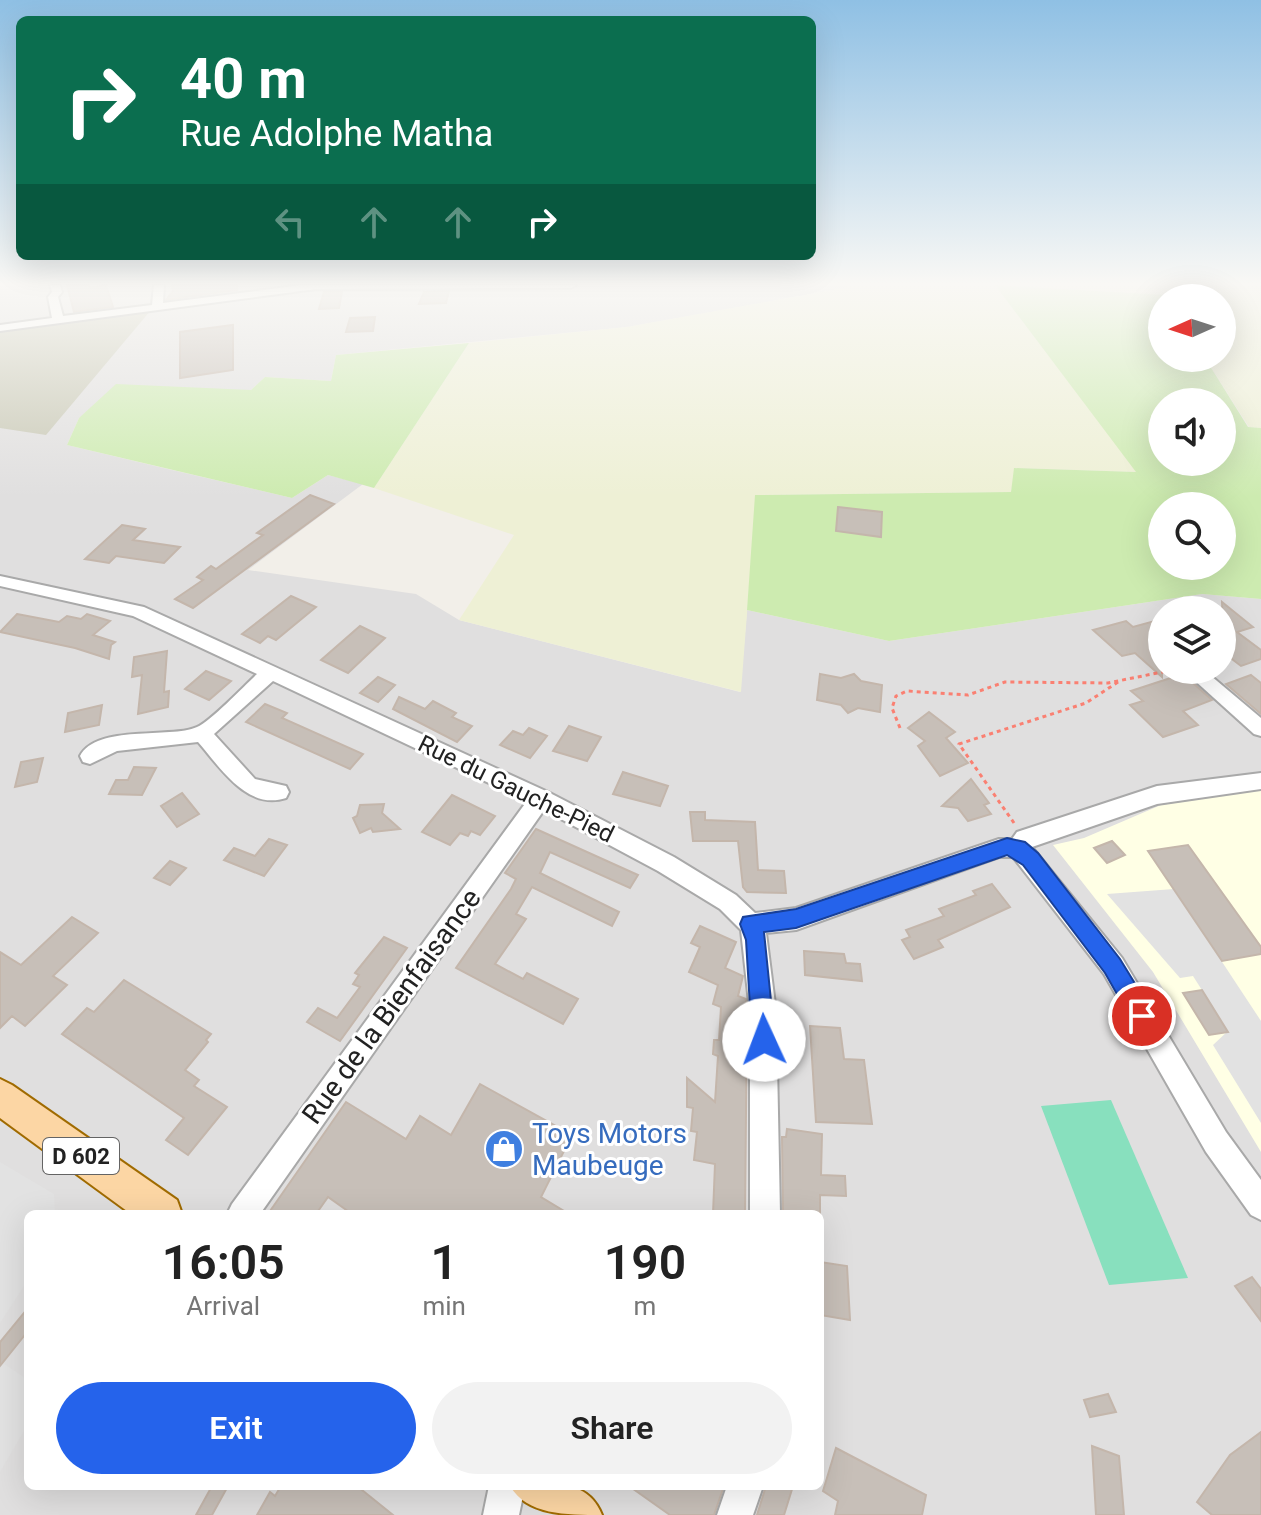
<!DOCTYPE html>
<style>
body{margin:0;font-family:Roboto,sans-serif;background:#f2f2f2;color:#222;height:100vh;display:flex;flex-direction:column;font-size:30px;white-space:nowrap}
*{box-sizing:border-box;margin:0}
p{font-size:26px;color:#767676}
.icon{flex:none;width:44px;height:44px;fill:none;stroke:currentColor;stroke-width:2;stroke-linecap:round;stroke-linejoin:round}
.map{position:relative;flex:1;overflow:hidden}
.details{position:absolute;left:24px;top:1210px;width:800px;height:280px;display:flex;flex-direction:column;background:#fff;border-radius:12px;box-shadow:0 8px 32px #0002}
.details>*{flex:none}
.guide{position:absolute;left:16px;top:16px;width:800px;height:244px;border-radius:12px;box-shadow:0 8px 32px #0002;background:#0b6e4f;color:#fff;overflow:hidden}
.needle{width:52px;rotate:267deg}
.controls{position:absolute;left:1148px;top:284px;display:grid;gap:16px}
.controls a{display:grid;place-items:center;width:88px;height:88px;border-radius:50%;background:#fff;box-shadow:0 8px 32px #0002;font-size:40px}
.pin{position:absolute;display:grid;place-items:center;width:68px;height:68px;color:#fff;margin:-34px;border:4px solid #fff;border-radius:50%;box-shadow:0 2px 8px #0007}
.me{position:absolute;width:88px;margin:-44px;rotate:358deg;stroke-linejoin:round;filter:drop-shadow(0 0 6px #0008)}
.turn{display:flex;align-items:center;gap:28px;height:168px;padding:0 32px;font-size:36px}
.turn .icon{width:104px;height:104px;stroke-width:2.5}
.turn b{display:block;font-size:56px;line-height:68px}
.lanes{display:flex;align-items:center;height:76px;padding:0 32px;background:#0003;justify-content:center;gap:40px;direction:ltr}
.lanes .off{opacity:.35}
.eta{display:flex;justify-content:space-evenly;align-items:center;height:136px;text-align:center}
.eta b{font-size:48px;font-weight:600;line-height:56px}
.primary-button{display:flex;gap:16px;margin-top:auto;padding:16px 32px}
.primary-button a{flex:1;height:92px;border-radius:48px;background:#2563eb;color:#fff;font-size:32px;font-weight:600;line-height:92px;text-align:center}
.primary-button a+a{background:#f2f2f2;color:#222}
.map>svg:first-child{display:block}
.residential{fill:#e0dfdf;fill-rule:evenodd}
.education{fill:#ffffe5}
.construction{fill:#c7c7b4}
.farmland{fill:#eef0d5}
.grass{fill:#cdebb0;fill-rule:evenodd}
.pitch{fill:#88e0be}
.parking{fill:#e2e2e2}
.building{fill:#c7bfb8;stroke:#c4b6ab;stroke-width:2}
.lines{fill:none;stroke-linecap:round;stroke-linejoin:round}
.minor-casing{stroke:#a9a9a9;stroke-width:4}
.major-casing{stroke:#a06b00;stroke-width:4}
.path{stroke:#fa8072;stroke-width:3;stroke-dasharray:4 4;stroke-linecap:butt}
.minor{fill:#fff;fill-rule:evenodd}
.major{fill:#fcd6a4;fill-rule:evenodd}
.route{fill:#2563eb;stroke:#184099;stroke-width:2}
.labels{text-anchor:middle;stroke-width:6;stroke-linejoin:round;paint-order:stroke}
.shield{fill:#fff;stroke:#646464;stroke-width:2}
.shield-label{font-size:22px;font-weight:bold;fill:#222}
.street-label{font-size:24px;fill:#222;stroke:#fff}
.near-street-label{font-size:28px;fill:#222;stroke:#fff}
.near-shop-label{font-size:28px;fill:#366cbe;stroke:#fff;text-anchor:start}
</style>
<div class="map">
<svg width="1261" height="1515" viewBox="0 0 1261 1515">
<rect width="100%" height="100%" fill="#f2efe9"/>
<path class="residential" d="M0 285H849L844 288 627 327 336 355 331 381 265 377 251 390 79 418 67 445 168 469 292 498 328 475 363 484 248 570 416 594 459 620 740 692 747 610 889 641 1202 594 1261 599V1515H0ZM1162 610H1222V670H1162ZM28 1214H820V1486H28Z"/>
<polygon class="education" points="1261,790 1261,1152 1153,972 1053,845 1084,838 1161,805"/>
<polygon class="construction" points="151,310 46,435 0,428 0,330"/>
<g class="farmland">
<polygon points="849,285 995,285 1137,472 1015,468 1011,492 756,495 741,692 459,620 514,535 374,488 469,343 627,327 843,288"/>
<polygon points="1004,285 1261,285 1261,428 1249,427 1205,358 1222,358 1222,298 1168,298 1166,295"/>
</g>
<g class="grass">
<path d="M995 285 1166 295 1168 298H1162V358H1205L1248 427 1261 428V599L1202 594 889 641 747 610 755 495 1011 492 1014 468 1136 472ZM1162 402H1222V462H1162ZM1162 506H1222V566H1162Z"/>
<polygon points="469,343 374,488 328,475 292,498 67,445 79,418 116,384 251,390 265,377 331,381 336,355"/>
</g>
<polygon class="pitch" points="1111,1100 1188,1278 1109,1285 1041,1106"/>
<g class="parking">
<polygon points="1174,889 1261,1021 1261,1123 1213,1045 1228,1031 1193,976 1180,978 1107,894"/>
<polygon points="0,1162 54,1194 55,1214 28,1214 28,1280 0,1323"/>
<polygon points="0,1361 28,1380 28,1424 0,1472"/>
</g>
<g class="building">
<polygon points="67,285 88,285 90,288 106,285 113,307 74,312"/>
<polygon points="172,285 237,285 237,290 166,300 173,291"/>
<polygon points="449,291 446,303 419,304 424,292"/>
<polygon points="324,292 342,292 339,308 319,309"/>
<polygon points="375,317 373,331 346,332 350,318"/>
<polygon points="233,325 233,370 180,378 180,332"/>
<polygon points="310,495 334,504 193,608 175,599 203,580 197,577 211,566 216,569 263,535 257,533"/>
<polygon points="838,507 882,512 881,537 836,531"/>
<polygon points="122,525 145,529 133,540 180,547 164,563 116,556 109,563 85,559"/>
<polygon points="291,596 316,607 276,640 268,636 260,643 242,634"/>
<polygon points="1222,602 1253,627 1237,632 1261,650 1261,659 1241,666 1224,653"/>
<polygon points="17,614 59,622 67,616 81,619 87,614 110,621 93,635 115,642 111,645 109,659 75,648 0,632"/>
<polygon points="1162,619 1162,677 1135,653 1122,656 1093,630 1126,621 1133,627"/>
<polygon points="360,626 385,638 348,673 321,660"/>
<polygon points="167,651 164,692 169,691 168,707 138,714 142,675 132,677 134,657"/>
<polygon points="206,671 231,681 209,700 185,689"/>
<polygon points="820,674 841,678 854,674 861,681 882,685 880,712 858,708 848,713 841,705 817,700"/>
<polygon points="1183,674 1212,700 1183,711 1198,725 1163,737 1130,705 1143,701 1131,691"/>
<polygon points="1251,675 1261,683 1261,714 1226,684"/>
<polygon points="378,677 395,685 378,702 360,693"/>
<polygon points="399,697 425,709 433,701 456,713 452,717 472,726 457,742 393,709"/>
<polygon points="265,704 287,713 282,718 363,754 350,769 246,722"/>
<polygon points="102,705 99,725 65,732 68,713"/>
<polygon points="929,712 955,732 946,738 968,763 940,776 918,746 925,741 908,728"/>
<polygon points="569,726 601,737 587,761 553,751"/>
<polygon points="529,728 547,736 530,758 500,745 513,731 523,735"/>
<polygon points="43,758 37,782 15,787 21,762"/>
<polygon points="134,767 156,768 142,795 109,794 116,780 128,780"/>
<polygon points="623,772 668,786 660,806 613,794"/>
<polygon points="971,779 989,803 984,805 991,814 968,821 958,808 942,806"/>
<polygon points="182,793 199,814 177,827 161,806"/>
<polygon points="452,795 495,816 480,835 471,831 468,836 460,833 450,845 422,832"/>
<polygon points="384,804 382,813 400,829 373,832 371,828 360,833 353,818 357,816 360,805"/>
<polygon points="690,812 705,812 705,820 755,822 758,870 784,871 786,893 747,892 743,887 738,841 693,841"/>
<polygon points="536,829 638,875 630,888 550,852 540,873 619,912 612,926 532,887 516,914 526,919 495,964 523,979 527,973 578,999 563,1024 456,968 511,889 516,879 505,873"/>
<polygon points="269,839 287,845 264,876 224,860 234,848 255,856"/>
<polygon points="1112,841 1125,855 1107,863 1094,848"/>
<polygon points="1188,845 1261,947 1261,954 1222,961 1148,851"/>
<polygon points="170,861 186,868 170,885 154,878"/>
<polygon points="992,884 1010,907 938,940 943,947 914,959 902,940 910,937 906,930 944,916 939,909 976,895 973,891"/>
<polygon points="72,917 98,933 53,976 67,985 25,1026 12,1016 0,1028 0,952 21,965"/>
<polygon points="700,926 736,942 725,968 743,976 738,996 746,999 747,1012 745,1214 713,1214 715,1164 694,1160 697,1132 691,1131 693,1108 687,1107 687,1078 715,1102 718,1056 713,1054 714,1040 719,1040 721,1007 713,1004 718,985 689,972 700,947 691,943"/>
<polygon points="384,937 407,948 340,1041 307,1022 318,1008 337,1018 360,987 353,984 359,975 355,973"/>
<polygon points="804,951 844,954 846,963 860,964 862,981 805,975"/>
<polygon points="124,980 211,1034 206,1040 208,1042 185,1070 199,1080 194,1086 227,1107 188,1155 166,1140 184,1118 62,1034 87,1008 94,1012"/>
<polygon points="1202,990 1228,1032 1209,1035 1183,993"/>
<polygon points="810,1026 840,1028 844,1059 864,1060 872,1124 816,1122"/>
<polygon points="480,1084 572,1135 541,1197 569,1214 352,1214 328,1197 316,1214 268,1214 346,1102 406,1139 420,1116 451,1135"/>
<polygon points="787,1129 822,1134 821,1175 845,1176 846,1196 820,1195 820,1214 783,1214 782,1137 786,1137"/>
<polygon points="820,1262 847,1266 850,1320 820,1315"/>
<polygon points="1252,1277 1261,1289 1261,1321 1235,1286"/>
<polygon points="28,1308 28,1331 0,1366 0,1342"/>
<polygon points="1108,1394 1116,1412 1090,1417 1084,1400"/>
<polygon points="1261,1432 1261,1515 1212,1515 1197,1502 1230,1455"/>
<polygon points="1092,1446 1119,1456 1124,1515 1096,1515"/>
<polygon points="836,1448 926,1495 922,1515 835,1515 838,1501 823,1491"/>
<polygon points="212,1486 228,1486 212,1515 196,1515"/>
<polygon points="281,1486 357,1486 393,1515 257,1515 270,1492 275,1496"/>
<polygon points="629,1486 724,1486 714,1515 670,1515"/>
<polygon points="766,1486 793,1486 784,1515 757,1515"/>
</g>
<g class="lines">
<defs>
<g id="minor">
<polygon points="50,285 60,285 62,292 58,297 63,316 152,305 154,285 164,285 163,303 302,285 576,285 571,288 316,289 0,331 0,325 52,318 48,297 52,292"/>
<path d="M0 576 144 607 548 792 674 857 736 895 755 913 796 908 999 839H1012L1017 832 1157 786 1261 773V789L1157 804 1032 847 1122 958 1226 1132 1261 1180V1220L1251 1215 1206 1152 1104 974 1013 857H999L796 930 766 933 776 1012 780 1214H750V1012L741 930 720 909 658 871 544 810 260 1214H227L232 1204 527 801 273 681 214 734 255 779 286 786 289 792 286 798C247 811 220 767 198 742L117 751 90 764 83 762 80 756C97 724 170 739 197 727 211 721 244 686 257 674L133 616 0 586Z"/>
<polygon points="1183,670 1204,670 1261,718 1261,736 1254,734"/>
<polygon points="489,1486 525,1486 519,1515 483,1515"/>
<polygon points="727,1486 763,1486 753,1515 717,1515"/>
</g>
<g id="major">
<polygon points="0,1079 12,1085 177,1200 182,1214 131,1214 0,1118"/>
<path d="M510 1486C547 1486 586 1475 602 1515 566 1515 527 1515 510 1486Z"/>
</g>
</defs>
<use href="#minor" class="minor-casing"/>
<use href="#major" class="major-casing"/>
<g class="path">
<polyline points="900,728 892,708 896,696 907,691 968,695 1005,682 1108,683 1172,670"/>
<polyline points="1014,823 959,744 1086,703 1118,682"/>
</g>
<use href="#minor" class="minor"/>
<use href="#major" class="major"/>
</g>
<linearGradient id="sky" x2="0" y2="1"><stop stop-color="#8fc0e4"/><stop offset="0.57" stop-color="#f9f8f5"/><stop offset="1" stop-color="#f9f8f5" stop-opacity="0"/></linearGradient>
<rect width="1261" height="497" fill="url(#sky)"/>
<polygon class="route" points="1007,838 1025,842 1038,853 1120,959 1150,1008 1154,1016 1150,1024 1142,1028 1134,1024 1105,973 1023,865 1007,855 796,928 764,932 775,1040 772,1049 764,1052 755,1049 752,1040 746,940 740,924 743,917 796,909"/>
<defs>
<symbol id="shop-disc" viewBox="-11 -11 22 22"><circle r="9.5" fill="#3f7fe0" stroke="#fff"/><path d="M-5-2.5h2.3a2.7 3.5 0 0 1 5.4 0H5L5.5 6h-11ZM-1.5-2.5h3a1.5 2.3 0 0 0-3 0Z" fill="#fff"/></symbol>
</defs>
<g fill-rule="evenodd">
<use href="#shop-disc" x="482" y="1127" width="44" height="44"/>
</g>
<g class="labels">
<rect class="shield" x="43" y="1138" width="76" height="36" rx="6"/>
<g class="shield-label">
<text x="81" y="1164">D 602</text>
</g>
<g class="street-label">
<text transform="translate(516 789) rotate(26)" y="8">Rue du Gauche-Pied</text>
</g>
<g class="near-street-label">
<text transform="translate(391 1006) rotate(-54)" y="10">Rue de la Bienfaisance</text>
</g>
<g class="near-shop-label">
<text x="532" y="1143">Toys Motors<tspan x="532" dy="32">Maubeuge</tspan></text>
</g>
</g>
</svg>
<div class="controls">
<a><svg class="needle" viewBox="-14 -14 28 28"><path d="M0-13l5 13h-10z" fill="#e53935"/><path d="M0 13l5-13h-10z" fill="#767676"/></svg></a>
<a><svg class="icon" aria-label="sound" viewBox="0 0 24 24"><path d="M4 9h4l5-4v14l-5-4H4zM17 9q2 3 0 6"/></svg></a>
<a><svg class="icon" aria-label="search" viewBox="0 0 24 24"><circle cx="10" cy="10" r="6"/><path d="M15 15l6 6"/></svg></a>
<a><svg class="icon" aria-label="layers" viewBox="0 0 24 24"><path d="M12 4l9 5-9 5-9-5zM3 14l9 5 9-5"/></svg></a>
</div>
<div class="pin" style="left:1142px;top:1016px;background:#d93025"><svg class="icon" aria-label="arrive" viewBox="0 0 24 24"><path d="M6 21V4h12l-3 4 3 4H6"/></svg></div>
<svg class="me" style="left:764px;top:1040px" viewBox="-20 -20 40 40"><circle r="19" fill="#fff"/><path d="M0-13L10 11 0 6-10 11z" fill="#2563eb"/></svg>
<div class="guide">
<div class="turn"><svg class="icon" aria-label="right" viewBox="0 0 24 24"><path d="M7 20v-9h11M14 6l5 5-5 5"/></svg><div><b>40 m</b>Rue Adolphe Matha</div></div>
<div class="lanes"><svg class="icon off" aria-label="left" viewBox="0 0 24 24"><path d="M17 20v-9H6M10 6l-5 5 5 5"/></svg><svg class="icon off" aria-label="ahead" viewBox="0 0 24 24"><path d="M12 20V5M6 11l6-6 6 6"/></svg><svg class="icon off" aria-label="ahead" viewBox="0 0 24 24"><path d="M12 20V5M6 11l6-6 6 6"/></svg><svg class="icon" aria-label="right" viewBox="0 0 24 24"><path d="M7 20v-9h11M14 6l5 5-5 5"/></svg></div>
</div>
<section class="details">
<div class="eta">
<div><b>16:05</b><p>Arrival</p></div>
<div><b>1</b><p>min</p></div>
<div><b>190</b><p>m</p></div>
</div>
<div class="primary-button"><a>Exit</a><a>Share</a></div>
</section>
</div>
